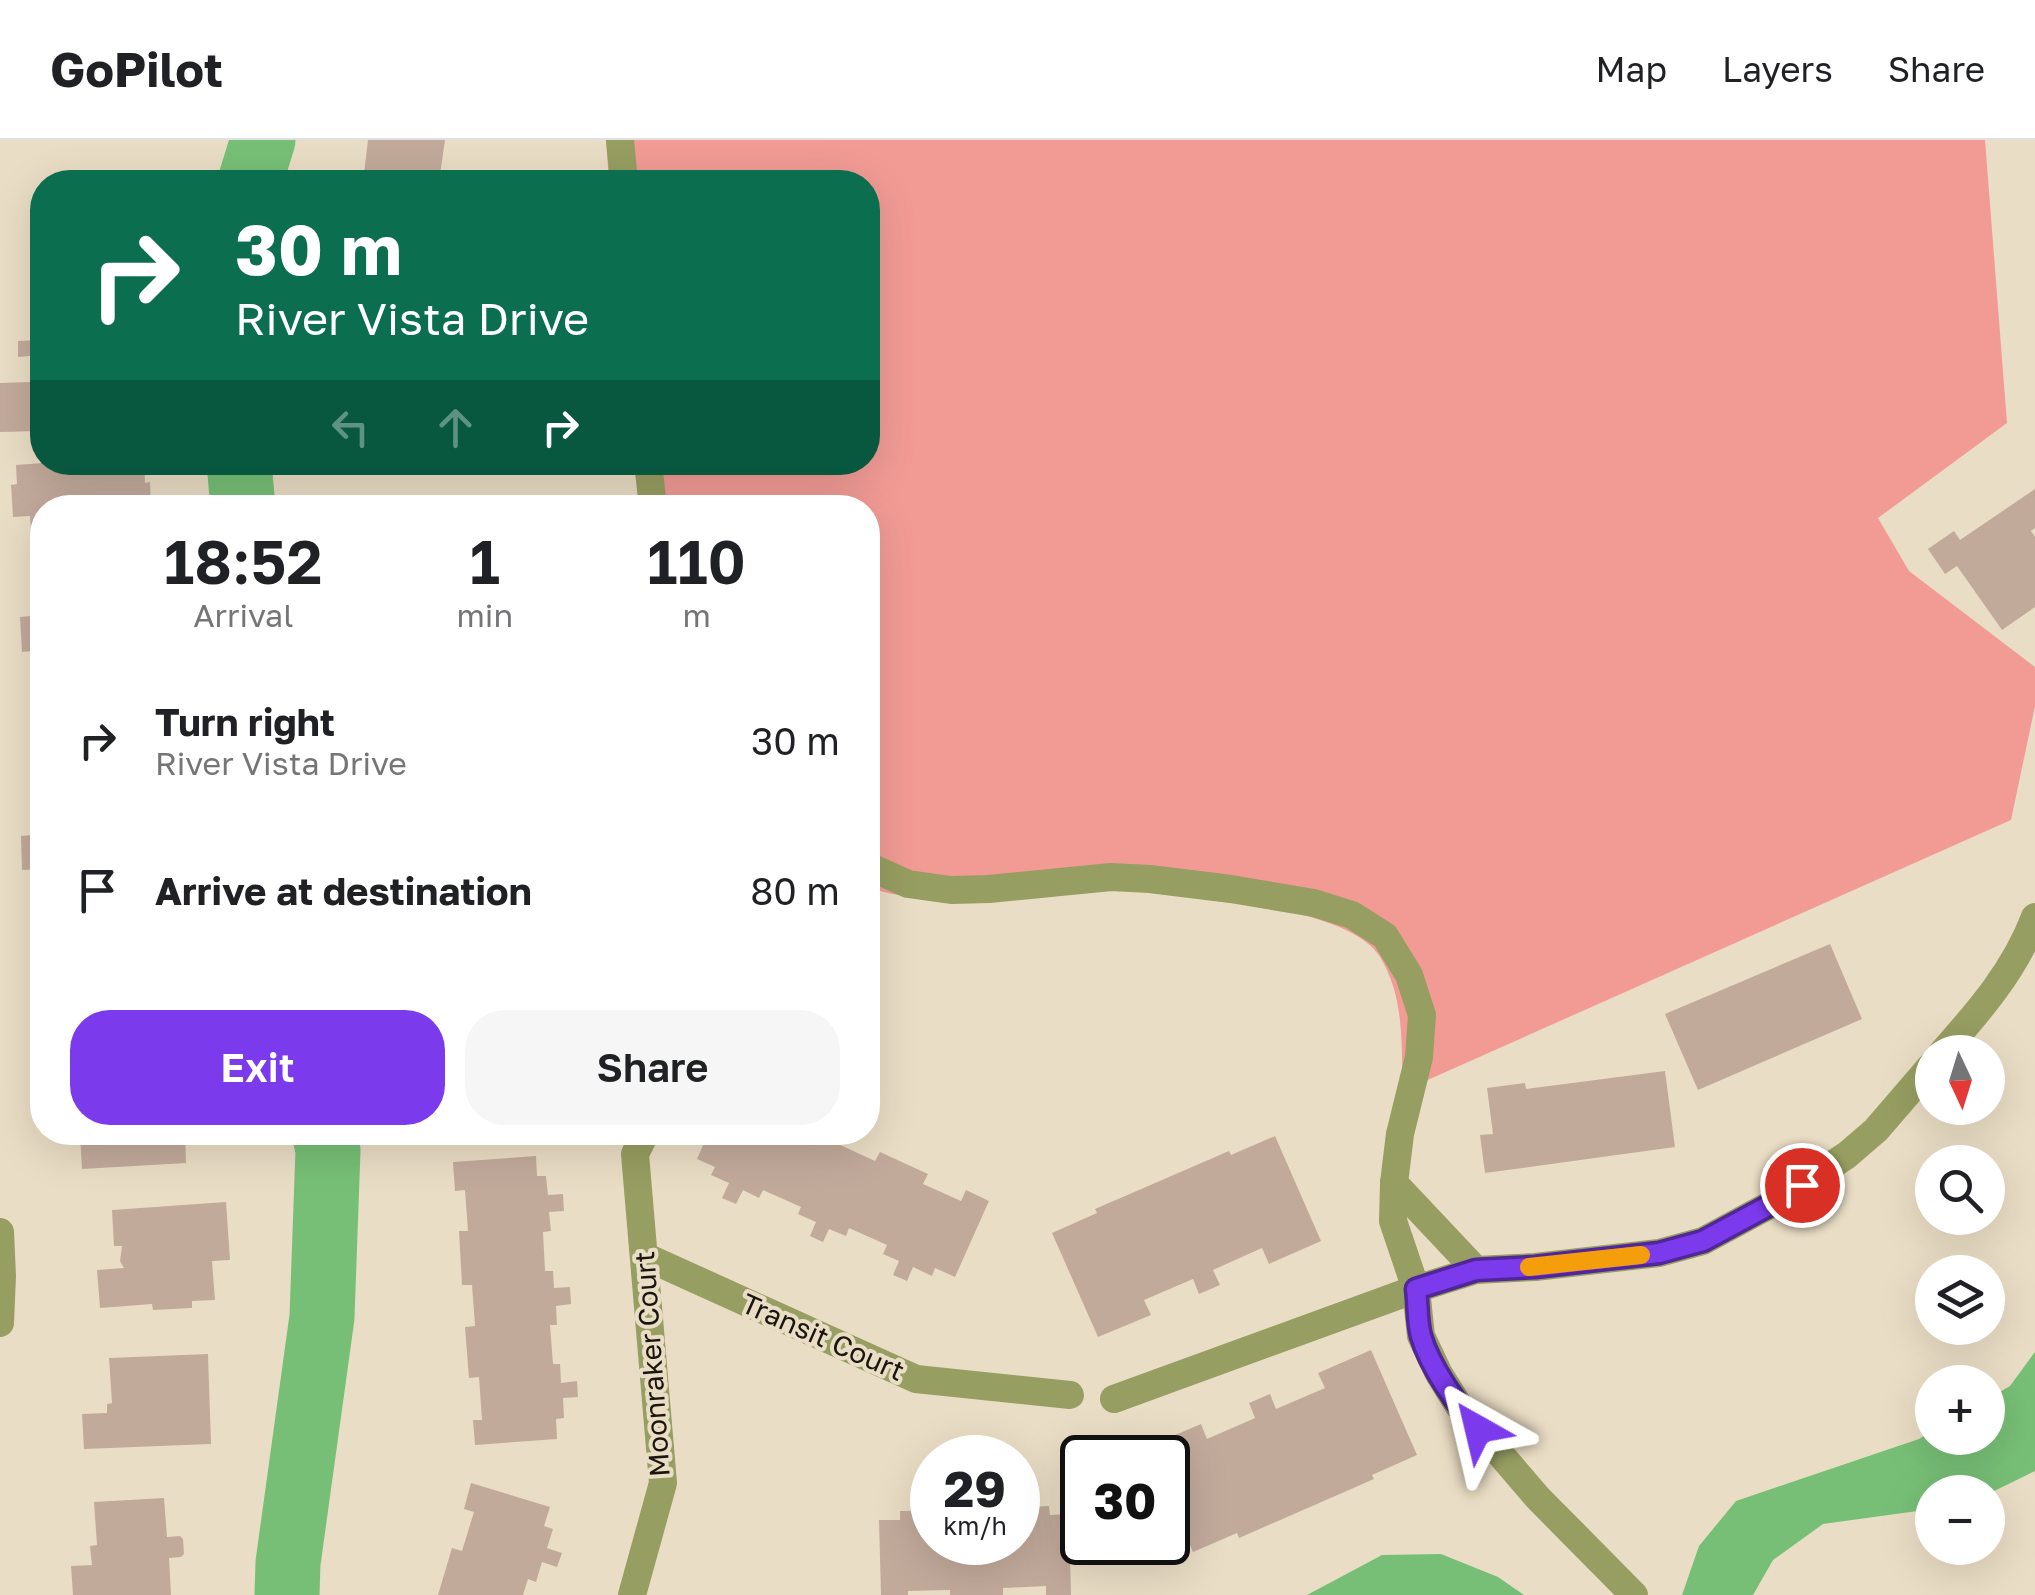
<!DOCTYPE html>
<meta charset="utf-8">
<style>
body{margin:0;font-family:"Golos Text",sans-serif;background:#f6f6f6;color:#202124;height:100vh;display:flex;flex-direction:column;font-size:38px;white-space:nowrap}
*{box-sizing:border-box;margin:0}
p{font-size:32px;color:#757577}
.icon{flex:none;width:55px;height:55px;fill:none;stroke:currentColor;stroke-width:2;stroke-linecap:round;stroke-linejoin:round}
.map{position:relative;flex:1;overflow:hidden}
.drawer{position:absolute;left:30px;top:355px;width:850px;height:650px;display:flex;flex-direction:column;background:#fff;border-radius:40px;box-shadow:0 10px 40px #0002}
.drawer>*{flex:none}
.hud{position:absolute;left:30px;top:30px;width:850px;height:305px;border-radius:40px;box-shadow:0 10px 40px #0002;background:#0b6e4f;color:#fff;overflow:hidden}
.needle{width:65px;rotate:176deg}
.controls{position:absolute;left:1915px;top:895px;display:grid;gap:20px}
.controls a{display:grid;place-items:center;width:90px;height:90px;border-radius:50%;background:#fff;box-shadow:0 10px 40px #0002;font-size:50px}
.speed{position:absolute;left:910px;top:1295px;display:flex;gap:20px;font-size:50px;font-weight:700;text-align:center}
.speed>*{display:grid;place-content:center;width:130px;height:130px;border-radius:50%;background:#fff;box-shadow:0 10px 40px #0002;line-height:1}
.speed small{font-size:25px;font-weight:400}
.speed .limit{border:5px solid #111;border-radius:15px;background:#fff;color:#111}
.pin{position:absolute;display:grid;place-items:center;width:85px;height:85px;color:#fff;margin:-42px;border:5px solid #fff;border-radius:50%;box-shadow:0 2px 10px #0007}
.me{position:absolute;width:110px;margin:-55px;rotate:323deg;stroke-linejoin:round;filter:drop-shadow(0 0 8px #0008)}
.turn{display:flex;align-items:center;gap:35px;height:210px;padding:0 40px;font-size:45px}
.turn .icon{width:130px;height:130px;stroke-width:2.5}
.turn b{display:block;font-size:70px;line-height:85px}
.lanes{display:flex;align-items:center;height:95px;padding:0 40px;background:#0003;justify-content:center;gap:50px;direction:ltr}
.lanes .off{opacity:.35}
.eta{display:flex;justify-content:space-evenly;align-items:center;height:170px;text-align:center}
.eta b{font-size:60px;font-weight:600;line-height:70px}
.action{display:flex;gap:20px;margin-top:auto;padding:20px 40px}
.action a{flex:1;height:115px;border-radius:40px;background:#7c3aed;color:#fff;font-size:40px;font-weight:600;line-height:115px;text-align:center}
.action a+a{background:#f6f6f6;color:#202124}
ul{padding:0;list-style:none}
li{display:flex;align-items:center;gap:30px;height:150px;padding:0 40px}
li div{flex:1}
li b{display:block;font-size:38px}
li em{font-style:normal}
header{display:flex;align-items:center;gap:60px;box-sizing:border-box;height:140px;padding:0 50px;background:#fff;border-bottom:2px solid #e0e0e0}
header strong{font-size:48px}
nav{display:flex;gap:55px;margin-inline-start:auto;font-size:35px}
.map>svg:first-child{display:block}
.green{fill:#f29b95}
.water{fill:#77bf76}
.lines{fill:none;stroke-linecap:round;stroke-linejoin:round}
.river{stroke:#77bf76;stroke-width:65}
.building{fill:#c2aa9b}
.minor{stroke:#979e61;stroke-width:28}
.route-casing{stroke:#51269a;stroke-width:25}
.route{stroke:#7c3aed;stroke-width:18}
.slow{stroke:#f59e0b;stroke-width:18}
.labels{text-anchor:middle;stroke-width:8;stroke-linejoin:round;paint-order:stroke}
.street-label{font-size:28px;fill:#1a160d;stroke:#eaddc5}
</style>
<header>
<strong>GoPilot</strong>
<nav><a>Map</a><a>Layers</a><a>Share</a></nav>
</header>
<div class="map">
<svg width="2035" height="1455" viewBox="0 0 2035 1455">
<rect width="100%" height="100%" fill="#eaddc5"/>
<path class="green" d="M606 0H1985L2007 283 1878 378 1909 431 2035 527V566L2011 680 1403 951C1401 904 1405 858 1380 817 1346 759 1130 748 1065 748 1005 749 923 769 868 747V368L642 367 636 323 868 322V42H609Z"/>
<g class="water">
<polygon points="2035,1212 2035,1331 1988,1354 1932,1352 1932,1369 1823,1384 1773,1420 1753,1455 1682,1455 1699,1406 1736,1361 1919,1299 1932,1291 1932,1298 1988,1298 1988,1259 2010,1246"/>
<polygon points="1441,1414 1498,1437 1524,1455 1307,1455 1382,1415"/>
</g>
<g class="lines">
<g class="river">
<polyline points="250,42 263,0"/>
<polyline points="239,322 243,368"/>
<polyline points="287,1455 288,1423 322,1177 328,1010 324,992"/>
</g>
</g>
<g class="building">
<polygon points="368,0 445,0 439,42 363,42"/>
<polygon points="36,178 42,178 42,291 0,292 0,243 31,242 30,216 18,217 18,201 37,200"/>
<polygon points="57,322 144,322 145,343 150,342 151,368 42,368 42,430 34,430 30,376 13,377 11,345 17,344 16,325"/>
<polygon points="355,322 444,322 445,328 356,335"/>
<polygon points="2035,349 2035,388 2031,391 2035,397 2035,467 2002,490 1957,426 1945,434 1928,409 1954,391 1960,400"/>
<polygon points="42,475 42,510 22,512 20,477"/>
<polygon points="42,694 42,729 22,730 21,696"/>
<polygon points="1830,804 1862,879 1698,950 1665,874"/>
<polygon points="1665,931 1675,1007 1485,1033 1480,995 1493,994 1487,948 1525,943 1526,949"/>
<polygon points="100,992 185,992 186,1023 82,1029 80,994"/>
<polygon points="709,992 833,992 840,995 836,1003 875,1021 880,1012 928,1034 923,1044 961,1061 966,1050 989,1061 955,1137 935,1128 932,1136 913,1127 907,1141 893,1135 899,1121 883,1114 887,1105 849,1088 846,1096 829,1089 823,1102 810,1096 816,1082 798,1074 801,1067 763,1050 759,1058 743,1050 736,1064 722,1058 729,1043 711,1035 715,1027 697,1019"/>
<polygon points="1275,996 1321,1101 1269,1124 1262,1108 1213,1130 1220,1145 1199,1154 1193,1139 1144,1160 1151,1175 1098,1197 1052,1093 1097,1073 1095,1069 1229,1011 1231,1015"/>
<polygon points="536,1016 537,1036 546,1036 548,1055 563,1054 564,1071 549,1072 551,1091 543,1092 545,1131 553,1131 554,1148 570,1147 571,1164 556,1166 557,1185 550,1185 553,1224 560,1224 561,1243 577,1241 578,1257 563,1258 564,1278 556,1279 557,1299 475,1305 473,1280 482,1280 479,1237 469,1238 465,1187 475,1186 472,1145 462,1145 459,1091 468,1091 465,1050 455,1051 453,1022"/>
<polygon points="226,1062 230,1120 212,1121 215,1160 192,1161 192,1168 153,1170 152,1164 100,1168 97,1130 124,1128 120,1121 122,1106 114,1106 112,1070"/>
<polygon points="1371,1210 1417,1315 1372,1335 1374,1339 1239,1398 1237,1393 1193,1412 1168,1354 1168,1318 1152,1318 1147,1307 1201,1284 1207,1299 1255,1278 1249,1263 1270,1254 1276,1269 1325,1248 1318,1233"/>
<polygon points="208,1214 211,1304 84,1309 82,1274 107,1273 107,1264 112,1263 109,1218"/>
<polygon points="471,1343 550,1367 544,1386 553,1389 547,1408 562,1413 557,1427 542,1422 536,1442 528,1439 523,1455 438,1455 452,1408 462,1411 474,1372 464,1369"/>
<polygon points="1018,1353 1030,1353 1030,1367 1049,1366 1050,1375 1069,1374 1071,1455 1046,1455 1046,1446 1003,1448 1003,1455 950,1455 950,1450 908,1451 908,1455 881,1455 879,1380 900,1380 900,1371 919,1371 919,1355 932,1355 932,1402 1018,1402"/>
<polygon points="164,1358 167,1397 180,1396 183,1399 184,1414 181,1417 169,1418 171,1455 73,1455 71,1426 92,1425 90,1406 97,1405 94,1362"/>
</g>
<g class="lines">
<g class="minor">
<polyline points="620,0 624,42"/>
<polyline points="648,322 653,368"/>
<polyline points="868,726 908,744 951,750 989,749 1111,737 1150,739 1231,749 1314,763 1352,775 1385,796 1409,835 1422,875 1419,917 1400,994 1394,1043 1393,1081 1416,1149 1421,1196 1439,1234 1459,1266 1538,1358 1634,1455"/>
<path d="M1943 912C1980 870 2015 830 2035 777"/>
<polyline points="1394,1043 1476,1130"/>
<polyline points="0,1092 2,1136 0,1183"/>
<polyline points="644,1116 916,1239 1070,1255"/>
<polyline points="1114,1259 1416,1149 1476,1130 1535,1127 1659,1113 1703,1101 1779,1060 1847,1015 1876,990 1932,925"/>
<polyline points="632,1455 663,1343 635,1014 646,992"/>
</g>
</g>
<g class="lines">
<defs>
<path id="route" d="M1478 1289C1457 1265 1430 1227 1421 1196 1417 1182 1418 1164 1416 1149L1476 1130 1535 1127 1659 1113 1703 1101 1779 1060 1802 1045"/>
</defs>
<use href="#route" class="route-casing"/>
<use href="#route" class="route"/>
<polyline class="slow" points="1529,1127 1641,1115"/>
</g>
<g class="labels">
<g class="street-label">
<text transform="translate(823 1197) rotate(24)" y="10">Transit Court</text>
<text transform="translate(652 1224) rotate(-94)" y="10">Moonraker Court</text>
</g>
</g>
</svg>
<div class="controls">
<a><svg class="needle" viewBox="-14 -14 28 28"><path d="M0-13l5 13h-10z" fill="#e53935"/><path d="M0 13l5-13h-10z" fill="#757577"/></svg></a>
<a><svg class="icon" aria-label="search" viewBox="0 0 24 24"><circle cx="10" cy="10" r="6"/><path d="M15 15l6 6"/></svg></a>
<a><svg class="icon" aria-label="layers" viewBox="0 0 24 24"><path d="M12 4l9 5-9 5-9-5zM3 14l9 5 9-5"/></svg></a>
<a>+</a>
<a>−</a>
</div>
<div class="speed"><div>29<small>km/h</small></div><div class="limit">30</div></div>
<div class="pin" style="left:1802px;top:1045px;background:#d93025"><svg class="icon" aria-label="arrive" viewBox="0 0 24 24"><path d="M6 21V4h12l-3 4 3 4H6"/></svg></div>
<svg class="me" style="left:1478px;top:1289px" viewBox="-20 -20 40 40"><path d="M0-17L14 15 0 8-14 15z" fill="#7c3aed" stroke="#fff" stroke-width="4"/></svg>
<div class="hud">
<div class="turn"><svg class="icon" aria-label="right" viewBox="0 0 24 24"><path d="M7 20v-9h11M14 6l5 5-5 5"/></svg><div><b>30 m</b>River Vista Drive</div></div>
<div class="lanes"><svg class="icon off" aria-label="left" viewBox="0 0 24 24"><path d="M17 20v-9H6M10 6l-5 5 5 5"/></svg><svg class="icon off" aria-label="ahead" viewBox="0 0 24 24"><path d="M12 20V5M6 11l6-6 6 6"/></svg><svg class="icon" aria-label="right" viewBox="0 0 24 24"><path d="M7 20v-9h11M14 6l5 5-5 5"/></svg></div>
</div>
<section class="drawer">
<div class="eta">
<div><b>18:52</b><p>Arrival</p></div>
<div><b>1</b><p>min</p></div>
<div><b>110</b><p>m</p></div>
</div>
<ul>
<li><svg class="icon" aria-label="right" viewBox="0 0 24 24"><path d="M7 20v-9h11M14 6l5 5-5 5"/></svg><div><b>Turn right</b><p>River Vista Drive</p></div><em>30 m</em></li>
<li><svg class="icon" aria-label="arrive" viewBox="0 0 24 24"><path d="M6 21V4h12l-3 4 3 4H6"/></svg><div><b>Arrive at destination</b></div><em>80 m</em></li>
</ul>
<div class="action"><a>Exit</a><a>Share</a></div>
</section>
</div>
